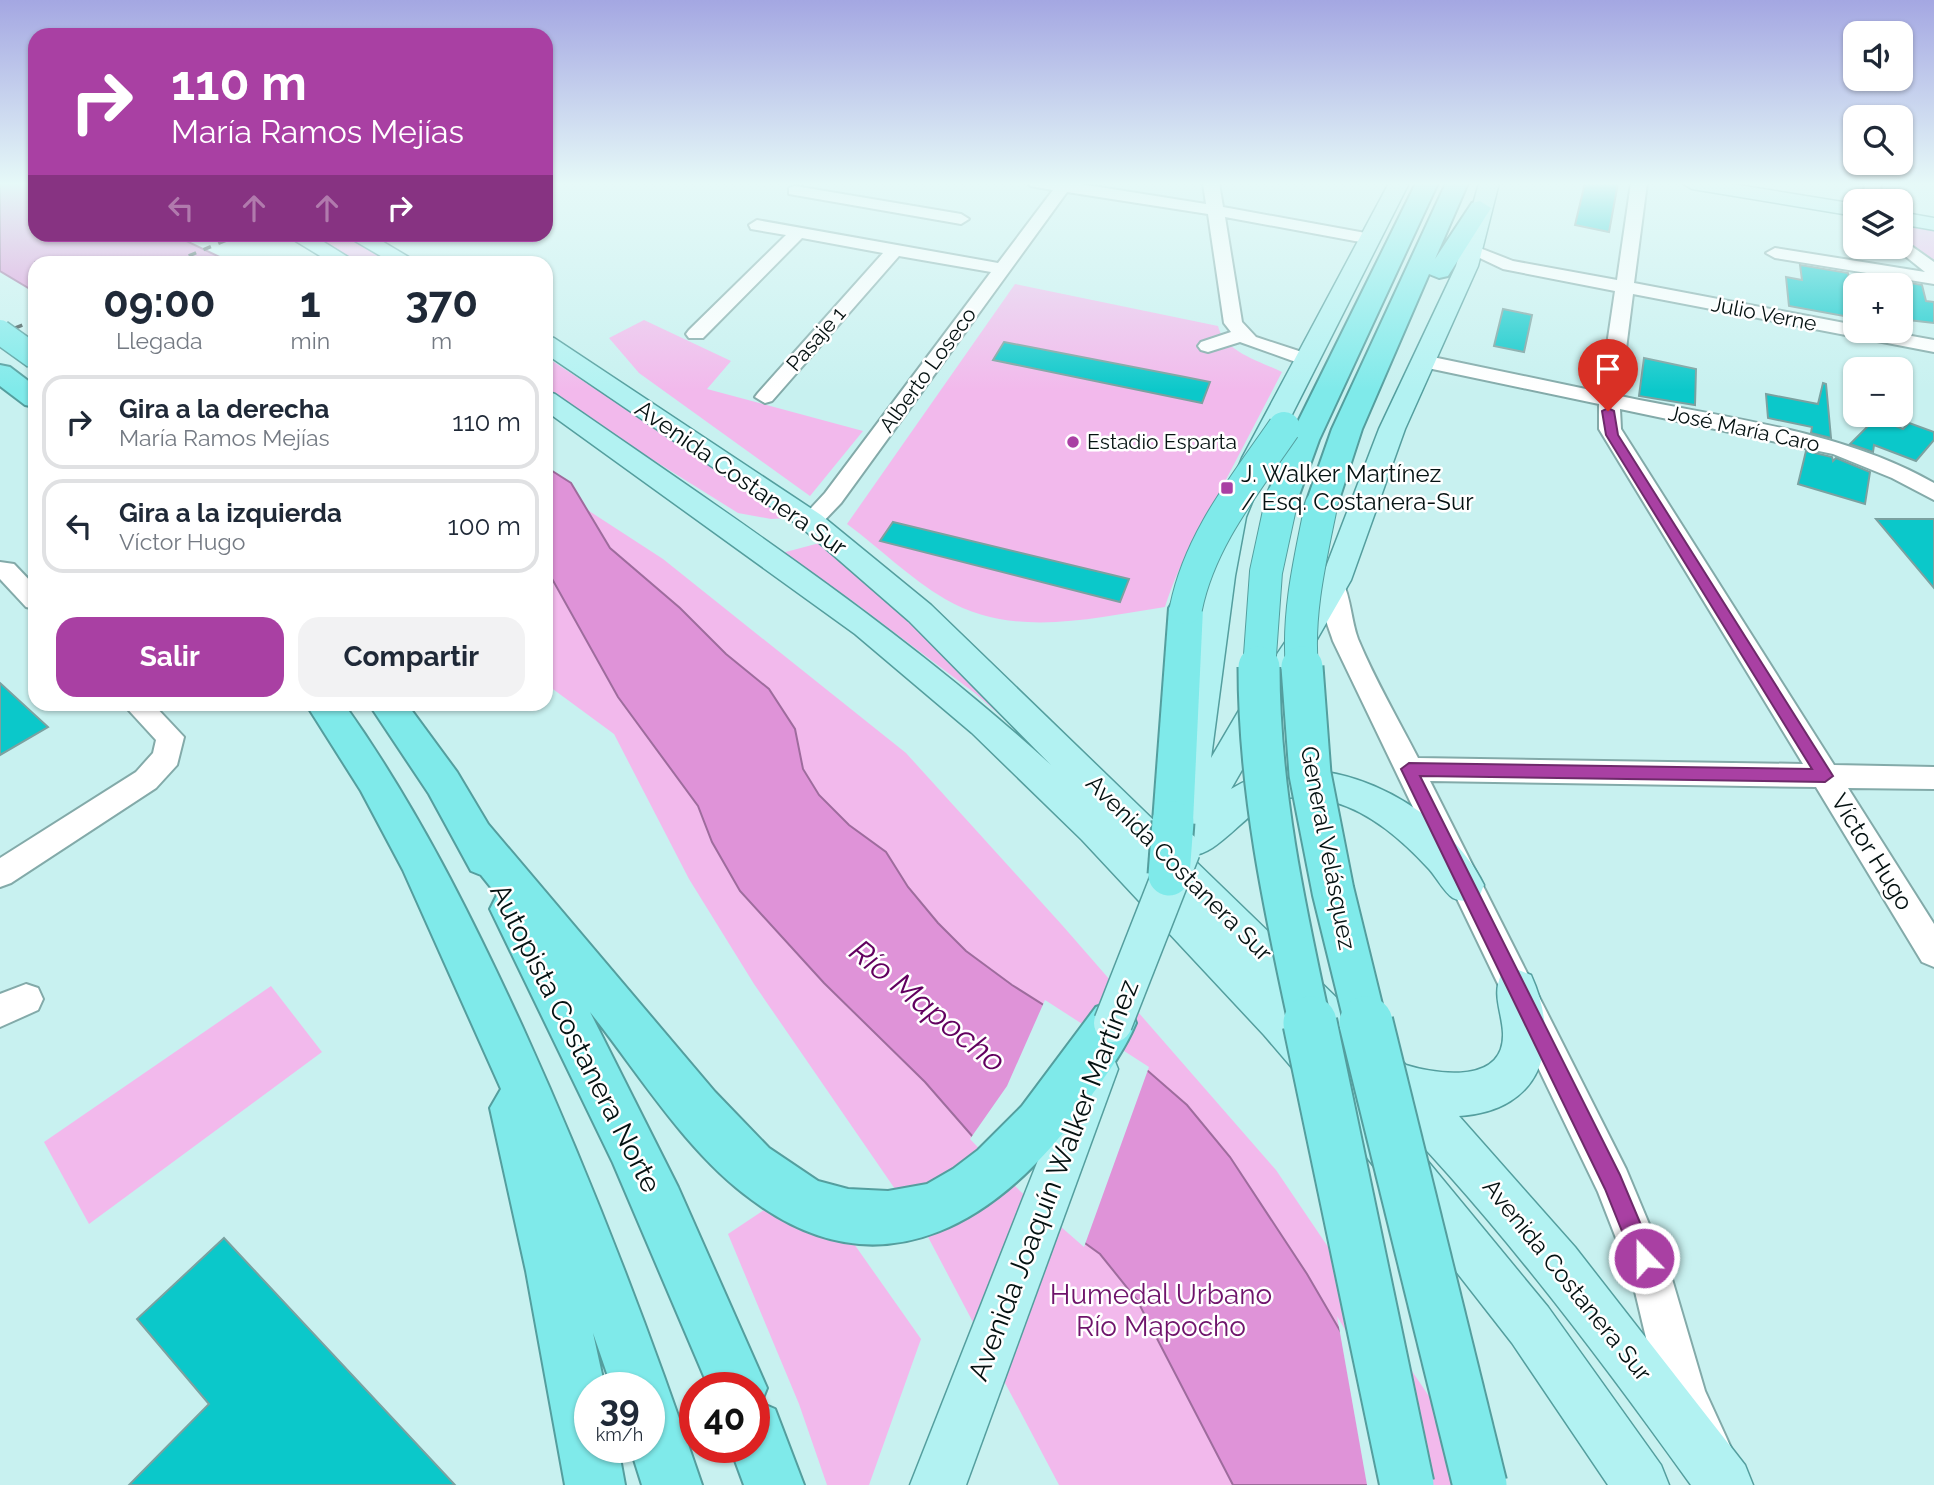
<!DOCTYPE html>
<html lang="es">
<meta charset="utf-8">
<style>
body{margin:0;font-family:Raleway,sans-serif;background:#f2f2f3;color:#1f2937;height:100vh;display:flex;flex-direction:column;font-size:26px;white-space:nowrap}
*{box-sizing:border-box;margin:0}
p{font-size:23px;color:#747a83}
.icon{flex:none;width:38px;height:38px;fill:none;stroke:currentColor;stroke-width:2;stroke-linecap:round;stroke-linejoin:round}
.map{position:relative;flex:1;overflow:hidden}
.sheet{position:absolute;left:28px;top:256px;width:525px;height:455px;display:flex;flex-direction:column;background:#fff;border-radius:21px;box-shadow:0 2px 5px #0004}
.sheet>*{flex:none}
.top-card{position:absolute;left:28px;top:28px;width:525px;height:214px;border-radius:21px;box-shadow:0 2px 5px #0004;background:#a940a3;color:#fff;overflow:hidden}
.buttons{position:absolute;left:1843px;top:21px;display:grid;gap:14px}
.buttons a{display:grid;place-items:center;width:70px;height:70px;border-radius:14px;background:#fff;box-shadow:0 2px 5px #0004;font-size:35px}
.speed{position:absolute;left:574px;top:1372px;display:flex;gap:14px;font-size:35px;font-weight:700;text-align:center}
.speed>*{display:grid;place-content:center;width:91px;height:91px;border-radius:50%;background:#fff;box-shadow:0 2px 5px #0004;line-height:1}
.speed small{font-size:18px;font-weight:400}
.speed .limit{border:10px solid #d22;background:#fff;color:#111}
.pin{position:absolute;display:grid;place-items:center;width:60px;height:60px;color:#fff;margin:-72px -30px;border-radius:50% 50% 50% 0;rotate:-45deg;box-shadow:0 0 7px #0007}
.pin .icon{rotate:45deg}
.me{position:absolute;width:77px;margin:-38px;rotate:338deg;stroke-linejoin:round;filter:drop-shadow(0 0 5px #0008)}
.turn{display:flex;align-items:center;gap:24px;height:147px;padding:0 28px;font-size:32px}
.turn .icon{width:91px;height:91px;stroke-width:2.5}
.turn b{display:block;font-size:49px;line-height:60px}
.lanes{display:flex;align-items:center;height:66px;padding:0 28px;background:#0003;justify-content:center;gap:35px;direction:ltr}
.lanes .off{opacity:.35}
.eta{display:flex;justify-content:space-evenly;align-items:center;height:119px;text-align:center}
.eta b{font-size:42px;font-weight:700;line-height:49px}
.action{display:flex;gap:14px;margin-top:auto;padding:14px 28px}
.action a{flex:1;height:80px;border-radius:21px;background:#a940a3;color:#fff;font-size:28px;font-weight:700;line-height:80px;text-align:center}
.action a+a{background:#f2f2f3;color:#1f2937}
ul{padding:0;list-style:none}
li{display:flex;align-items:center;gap:21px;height:94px;margin:0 14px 10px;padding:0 14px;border:4px solid #e0e1e3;border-radius:21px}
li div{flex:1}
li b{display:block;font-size:26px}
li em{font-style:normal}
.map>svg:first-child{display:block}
.green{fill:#f2b9ec}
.water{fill:#df93d8;stroke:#9e6c9d;stroke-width:2}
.pier{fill:#c8f1f0}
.building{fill:#0bc8ca;stroke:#7ba1a0;stroke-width:2}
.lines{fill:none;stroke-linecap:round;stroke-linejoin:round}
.minor-casing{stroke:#83aaa9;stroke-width:4}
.major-casing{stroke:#549e9e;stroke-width:3}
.highway-casing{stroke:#549e9e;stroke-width:4}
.minor{fill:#fff;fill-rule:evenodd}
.major{fill:#b2f2f2;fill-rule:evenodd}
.highway{fill:#7feaea;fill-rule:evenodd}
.rail{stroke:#394e4d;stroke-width:3.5;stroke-dasharray:8 8;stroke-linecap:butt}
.major-bridge-casing{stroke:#549e9e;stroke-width:41;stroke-linecap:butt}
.highway-bridge-far3-casing{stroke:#549e9e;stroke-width:27;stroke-linecap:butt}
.highway-bridge-far2-casing{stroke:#549e9e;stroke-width:34;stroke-linecap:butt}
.highway-bridge-far1-casing{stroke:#549e9e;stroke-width:45;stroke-linecap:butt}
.highway-bridge-casing{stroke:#549e9e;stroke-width:57;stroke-linecap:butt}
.major-bridge{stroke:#b2f2f2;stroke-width:38}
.highway-bridge-far3{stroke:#7feaea;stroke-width:24}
.highway-bridge-far2{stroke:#7feaea;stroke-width:32}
.highway-bridge-far1{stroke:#7feaea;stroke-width:41}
.highway-bridge{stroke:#7feaea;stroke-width:53}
.route{fill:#a940a3;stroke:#6e2a6a;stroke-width:2}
.poi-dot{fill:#a940a3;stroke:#fff;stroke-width:2.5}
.labels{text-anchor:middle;stroke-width:5;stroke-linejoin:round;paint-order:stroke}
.far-street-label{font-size:21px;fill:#051212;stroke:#fff}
.far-poi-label{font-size:21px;fill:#051212;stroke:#fff;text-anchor:start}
.poi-label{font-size:24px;fill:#051212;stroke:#fff;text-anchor:start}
.street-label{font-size:24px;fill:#051212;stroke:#fff}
.near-street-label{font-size:28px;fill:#051212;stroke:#fff}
.near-park-label{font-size:28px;fill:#6f146b;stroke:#fff}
.near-water-label{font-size:32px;font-style:italic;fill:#62005f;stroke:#fff}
</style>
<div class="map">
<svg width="1934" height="1485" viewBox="0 0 1934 1485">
<rect width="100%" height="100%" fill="#c8f1f0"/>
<g class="green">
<polygon points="1900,222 1934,228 1934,265 1901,237"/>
<polygon points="308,235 344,235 397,262 359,262"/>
<path d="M1015 284 1218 326C1224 352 1260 361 1282 372L1218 495 1225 497C1196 536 1180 560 1165 607 1092 618 1013 639 945 599 909 578 880 548 847 524Z"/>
<polygon points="644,320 731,361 707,389 863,431 810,496 639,373 609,338"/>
<polygon points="546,357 726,473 789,518 771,519 738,513 546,393"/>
<polygon points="546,483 663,559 906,753 1062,925 1276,1170 1489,1485 1059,1485 928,1237 754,984 689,879 614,734 546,684"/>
<polygon points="827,541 1115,817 976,694 850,599 782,553"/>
<polygon points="271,986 322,1052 89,1224 44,1142"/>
<polygon points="764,1210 790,1223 852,1241 921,1339 869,1485 827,1485 799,1404 728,1234"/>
</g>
<g class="water">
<polygon points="0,183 35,183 35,234 174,235 230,262 35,262 35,292 0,271"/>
<polygon points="546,467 571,483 610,548 680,608 726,654 769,689 795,729 803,769 819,795 849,825 886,852 908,887 938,923 966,951 1012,985 1148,1071 1187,1105 1230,1157 1307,1274 1430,1485 1233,1485 1137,1300 1100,1254 1071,1233 973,1137 925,1082 824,983 740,891 712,842 698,806 618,697 546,568"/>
</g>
<g class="pier">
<polygon points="1045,1000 1149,1067 1084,1247 1020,1191 970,1139 1007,1086"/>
<polygon points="1337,1316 1377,1384 1433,1485 1367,1485"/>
</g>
<g class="building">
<polygon points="1585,183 1618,183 1609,232 1575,225"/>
<polygon points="1800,265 1848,273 1855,318 1789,306 1786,277 1802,280"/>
<polygon points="1900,281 1922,285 1926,301 1934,302 1934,323 1900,319"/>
<polygon points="1503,309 1532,315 1524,352 1494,346"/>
<polygon points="1004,342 1185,377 1210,382 1202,403 993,360"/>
<polygon points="1644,358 1696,369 1695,405 1639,396"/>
<polygon points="1823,383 1826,384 1831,438 1811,433 1812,427 1768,418 1766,394 1818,404"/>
<polygon points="1879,415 1878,419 1903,429 1909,423 1934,432 1934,440 1916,461 1874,445 1873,452 1850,444"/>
<polygon points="1806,451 1832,457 1833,461 1836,458 1870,472 1865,504 1798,484"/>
<polygon points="1876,519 1934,519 1934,588"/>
<polygon points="893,522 1129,579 1120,602 880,541"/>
<polygon points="0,683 48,727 0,755"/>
<polygon points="224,1238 455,1485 129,1485 209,1404 137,1319"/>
</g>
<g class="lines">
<defs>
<g id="minor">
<polygon points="1028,183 1074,183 1206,204 1203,183 1219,183 1223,207 1371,234 1379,239 1371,244 1225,217 1242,322 1256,337 1314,356 1317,360 1307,366 1240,342 1208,352 1201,350 1198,346 1201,342 1231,332 1224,323 1208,214 1067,192 841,503 819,526 803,526 799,521 825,493 991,272 899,256 772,401 765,403 755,397 758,393 883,253 802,238 703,338 689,338 686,334 689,330 786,235 751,229 749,225 757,220 998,263 1053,190 1030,186"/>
<path d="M1631 183H1647L1634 283 1855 325V331H1884L1934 340V352L1633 294 1620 396C1723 418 1842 430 1934 483V500L1892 478 1833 454 1620 409 1621 429 1834 765 1934 767V789L1848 788 1934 924V967L1922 962 1816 787 1430 781 1626 1169 1672 1279 1705 1391 1748 1485H1703L1666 1401 1652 1363 1632 1279 1598 1192 1333 641C1328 625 1315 597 1324 581H1342C1351 597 1351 621 1358 639 1375 680 1398 719 1418 758L1803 764 1599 429V404L1423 367 1413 361 1423 355 1600 392 1615 291 1503 269 1463 250 1472 245 1513 261 1617 280Z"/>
<polygon points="1865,183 1881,183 1879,201 1863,201"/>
<polygon points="795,186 961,214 969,219 961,224 789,194 789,188"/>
<polygon points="1900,238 1934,262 1934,284 1775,258 1766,253 1775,248 1925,272 1894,247 1900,247"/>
<polygon points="0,562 14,564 35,586 35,609 26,607 0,579"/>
<polygon points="123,704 153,704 184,737 177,765 156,788 11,883 0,887 0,858 136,772 153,753 156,740"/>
<polygon points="26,984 38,988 43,999 38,1010 0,1027 0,994"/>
</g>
<g id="major">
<path d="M1389 183H1409L1270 458 1246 517 1235 576 1211 758 1238 712 1294 629 1321 580 1379 429 1456 266 1479 183H1499L1478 266 1405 429 1351 580 1231 789C1315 736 1444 802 1484 885L1479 897C1469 900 1463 903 1453 898 1444 892 1437 878 1429 869 1403 841 1372 813 1334 802 1315 796 1289 795 1271 802 1246 812 1212 862 1188 854L1406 1065C1439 1075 1505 1084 1503 1033 1502 1012 1492 995 1501 975L1516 969 1531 975C1562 1043 1543 1111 1459 1116L1575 1247 1745 1465 1753 1485H1691C1592 1347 1490 1212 1370 1091L1548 1307 1661 1465 1669 1485H1608L1512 1343 1347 1132 1264 1035 1082 840 972 733 855 634 546 411V391L555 394C725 512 898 625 1051 765L909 621 801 527 546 354V336L554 338 821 515 931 605 1171 837 1169 834 1182 810 1174 807 1169 797 1205 576 1218 517 1242 458Z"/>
<polygon points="1682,183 1726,183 1855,204 1855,216 1692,189"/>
<polygon points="1900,212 1934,218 1934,230 1900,224"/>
<polygon points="284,234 311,234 356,262 330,262"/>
<polygon points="343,234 370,234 417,262 391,262"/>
<polygon points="1096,1048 1112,1054 1118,1069 966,1485 910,1485 1074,1069 1080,1054"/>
</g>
<g id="highway">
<polygon points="1416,183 1438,183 1319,440 1298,498 1293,505 1282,508 1271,505 1266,498 1289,440"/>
<polygon points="1446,183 1468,183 1435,259 1472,203 1480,201 1491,208 1448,276 1439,278 1429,274 1362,429 1337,506 1332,513 1321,516 1310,513 1305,506 1332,429"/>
<polygon points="0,365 10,367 35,386 35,407 25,405 0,386"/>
<polygon points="1186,596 1198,600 1203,608 1193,822 1187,834 1173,839 1159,834 1153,822 1169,608 1174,600"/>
<path d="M306 704H344C416 805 471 915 523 1028 591 1178 650 1331 702 1485H642L630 1447H649V1388H612L593 1333 605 1388H590V1447H618L625 1485H565L526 1271 490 1108 501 1089 403 870 361 791Z"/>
<path d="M369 704H407L457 772 488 824 715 1092 769 1148 818 1181 848 1189 888 1191 927 1184 953 1169 978 1150 1022 1106 1096 1007 1113 1001 1130 1007 1136 1023C1124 1052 1104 1078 1086 1103 1004 1218 885 1299 752 1200 686 1152 640 1075 590 1012L678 1187 767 1388 761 1403 775 1409 804 1485H744L730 1447H754V1388H709L613 1163 490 909 497 895 481 875 471 871 429 794Z"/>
</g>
</defs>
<use href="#minor" class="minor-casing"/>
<use href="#major" class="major-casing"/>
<use href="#highway" class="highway-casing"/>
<use href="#minor" class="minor"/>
<use href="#major" class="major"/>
<use href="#highway" class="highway"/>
<g class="rail">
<polyline points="174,262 241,234"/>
<polyline points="0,334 35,320"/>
</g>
<defs>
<polyline id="major-bridge" points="1113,1023 1181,850"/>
<polyline id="highway-bridge-far3" points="0,332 35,357"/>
<g id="highway-bridge-far2">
<path d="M1186 608C1200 539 1245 485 1284 428"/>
<polyline points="1259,669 1266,572 1282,498"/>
<path d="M1302 669C1297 614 1310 560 1321 506"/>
</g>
<g id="highway-bridge-far1">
<path d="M1259 667C1259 789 1284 906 1310 1025"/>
<polyline points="1302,667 1310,774 1333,891 1366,1025"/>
<polyline points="1169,875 1173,822"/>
</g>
<g id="highway-bridge">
<polyline points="1310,1023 1407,1485"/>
<polyline points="1366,1023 1480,1485"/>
</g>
</defs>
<use href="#major-bridge" class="major-bridge-casing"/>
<use href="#highway-bridge-far3" class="highway-bridge-far3-casing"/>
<use href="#highway-bridge-far2" class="highway-bridge-far2-casing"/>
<use href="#highway-bridge-far1" class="highway-bridge-far1-casing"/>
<use href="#highway-bridge" class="highway-bridge-casing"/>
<use href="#major-bridge" class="major-bridge"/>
<use href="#highway-bridge-far3" class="highway-bridge-far3"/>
<use href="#highway-bridge-far2" class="highway-bridge-far2"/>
<use href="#highway-bridge-far1" class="highway-bridge-far1"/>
<use href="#highway-bridge" class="highway-bridge"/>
</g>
<linearGradient id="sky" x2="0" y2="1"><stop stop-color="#a4a7e2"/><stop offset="0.47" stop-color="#e6f9f8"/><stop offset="1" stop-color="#e6f9f8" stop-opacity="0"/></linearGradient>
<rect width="1934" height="391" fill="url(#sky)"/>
<polygon class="route" points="1608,408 1614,411 1618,435 1833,776 1825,782 1420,776 1620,1175 1655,1258 1652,1266 1644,1269 1636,1266 1605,1189 1401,769 1409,763 1812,769 1606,435 1602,411"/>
<g class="poi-dot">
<circle cx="1073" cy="442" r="7"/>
<rect x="1220" y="481" width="14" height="14" rx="3.5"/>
</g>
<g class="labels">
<g class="far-street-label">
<text transform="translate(1764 314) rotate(11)" y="7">Julio Verne</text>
<text transform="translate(816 339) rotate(-49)" y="7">Pasaje 1</text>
<text transform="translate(928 370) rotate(-54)" y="7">Alberto Loseco</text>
<text transform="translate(1744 429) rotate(12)" y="7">José María Caro</text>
</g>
<g class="far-poi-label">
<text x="1087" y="449">Estadio Esparta</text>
</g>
<g class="poi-label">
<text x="1241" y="482">J. Walker Martínez<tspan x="1241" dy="28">/ Esq. Costanera-Sur</tspan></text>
</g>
<g class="street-label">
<text transform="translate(741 478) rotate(35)" y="8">Avenida Costanera Sur</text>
<text transform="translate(1328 848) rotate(79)" y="8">General Velásquez</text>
<text transform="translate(1872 852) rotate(58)" y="8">Víctor Hugo</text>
<text transform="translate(1179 868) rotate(45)" y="8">Avenida Costanera Sur</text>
<text transform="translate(1567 1280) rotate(51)" y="8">Avenida Costanera Sur</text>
</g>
<g class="near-street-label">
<text transform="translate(576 1038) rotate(63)" y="10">Autopista Costanera Norte</text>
<text transform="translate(1053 1180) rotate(-69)" y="10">Avenida Joaquín Walker Martínez</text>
</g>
<g class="near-park-label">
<text x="1161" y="1304">Humedal Urbano<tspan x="1161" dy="32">Río Mapocho</tspan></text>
</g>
<g class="near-water-label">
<text transform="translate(928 1006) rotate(39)" y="11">Río Mapocho</text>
</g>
</g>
</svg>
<div class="buttons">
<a><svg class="icon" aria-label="sound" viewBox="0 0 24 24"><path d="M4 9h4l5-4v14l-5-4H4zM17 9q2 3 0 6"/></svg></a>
<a><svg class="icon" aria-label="search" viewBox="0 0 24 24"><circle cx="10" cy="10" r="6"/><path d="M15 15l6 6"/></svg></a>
<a><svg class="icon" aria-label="layers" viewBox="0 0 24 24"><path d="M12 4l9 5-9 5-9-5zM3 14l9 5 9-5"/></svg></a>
<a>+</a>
<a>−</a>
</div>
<div class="speed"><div>39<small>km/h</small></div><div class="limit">40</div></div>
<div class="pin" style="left:1608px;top:411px;background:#d93025"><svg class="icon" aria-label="arrive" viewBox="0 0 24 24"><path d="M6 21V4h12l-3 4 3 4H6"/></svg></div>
<svg class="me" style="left:1644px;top:1258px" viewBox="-20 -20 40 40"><circle r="17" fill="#a940a3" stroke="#fff" stroke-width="3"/><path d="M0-11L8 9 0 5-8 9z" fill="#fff"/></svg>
<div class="top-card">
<div class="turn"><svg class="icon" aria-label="right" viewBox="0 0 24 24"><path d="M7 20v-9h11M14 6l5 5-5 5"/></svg><div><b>110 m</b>María Ramos Mejías</div></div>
<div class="lanes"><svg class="icon off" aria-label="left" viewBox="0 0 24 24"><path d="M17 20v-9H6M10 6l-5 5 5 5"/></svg><svg class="icon off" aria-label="ahead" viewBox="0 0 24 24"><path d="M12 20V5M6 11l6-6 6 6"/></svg><svg class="icon off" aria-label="ahead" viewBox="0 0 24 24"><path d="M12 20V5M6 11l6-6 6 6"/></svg><svg class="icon" aria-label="right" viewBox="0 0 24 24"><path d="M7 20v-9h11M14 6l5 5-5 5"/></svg></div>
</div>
<section class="sheet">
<div class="eta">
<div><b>09:00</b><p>Llegada</p></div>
<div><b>1</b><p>min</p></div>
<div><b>370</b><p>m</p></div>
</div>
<ul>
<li><svg class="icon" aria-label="right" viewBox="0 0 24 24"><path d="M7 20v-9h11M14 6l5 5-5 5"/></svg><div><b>Gira a la derecha</b><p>María Ramos Mejías</p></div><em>110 m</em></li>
<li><svg class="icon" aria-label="left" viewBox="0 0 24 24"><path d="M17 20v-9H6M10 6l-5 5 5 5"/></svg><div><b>Gira a la izquierda</b><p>Víctor Hugo</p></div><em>100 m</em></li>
</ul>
<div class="action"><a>Salir</a><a>Compartir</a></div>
</section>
</div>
